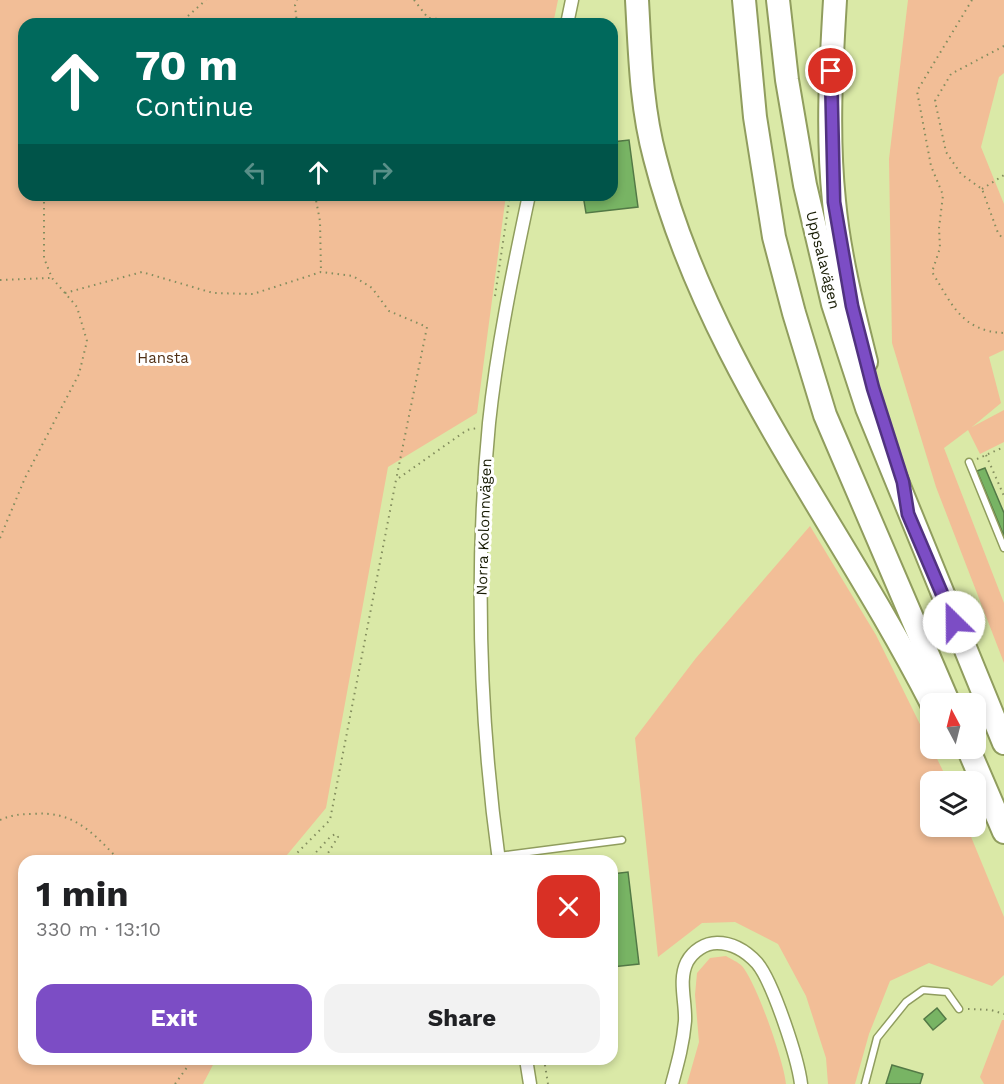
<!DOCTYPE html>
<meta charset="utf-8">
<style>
body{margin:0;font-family:"Work Sans",sans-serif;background:#f2f2f2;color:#202124;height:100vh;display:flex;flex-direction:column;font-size:22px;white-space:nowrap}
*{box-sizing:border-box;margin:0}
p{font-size:20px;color:#757577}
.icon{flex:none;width:33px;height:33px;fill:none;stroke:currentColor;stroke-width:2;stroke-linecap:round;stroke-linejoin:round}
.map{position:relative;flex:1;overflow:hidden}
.side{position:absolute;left:18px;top:855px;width:600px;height:210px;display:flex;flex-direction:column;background:#fff;border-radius:18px;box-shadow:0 3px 9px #0003}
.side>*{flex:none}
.hud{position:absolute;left:18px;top:18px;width:600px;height:183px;border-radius:18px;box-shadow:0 3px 9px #0003;background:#00695c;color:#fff;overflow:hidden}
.needle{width:39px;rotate:353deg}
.buttons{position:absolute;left:920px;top:693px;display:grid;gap:12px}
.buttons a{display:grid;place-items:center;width:66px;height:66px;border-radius:12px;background:#fff;box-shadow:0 3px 9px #0003;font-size:30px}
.pin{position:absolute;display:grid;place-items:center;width:51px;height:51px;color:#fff;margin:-26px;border:3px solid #fff;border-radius:50%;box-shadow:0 2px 6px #0007}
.me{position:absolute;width:66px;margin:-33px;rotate:337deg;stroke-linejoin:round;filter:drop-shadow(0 0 4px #0008)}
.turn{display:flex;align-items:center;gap:21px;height:126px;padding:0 18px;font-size:27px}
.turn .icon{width:78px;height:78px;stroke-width:2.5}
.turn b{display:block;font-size:42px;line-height:51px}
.lanes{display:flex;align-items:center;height:57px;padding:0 18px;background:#0003;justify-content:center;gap:30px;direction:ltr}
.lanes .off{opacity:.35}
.round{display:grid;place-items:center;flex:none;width:63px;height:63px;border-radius:18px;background:#f2f2f2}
.summary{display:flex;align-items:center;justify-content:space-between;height:102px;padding:0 18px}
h1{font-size:36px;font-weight:700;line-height:45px}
.cta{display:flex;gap:12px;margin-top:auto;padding:12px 18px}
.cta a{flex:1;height:69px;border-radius:18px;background:#7c4dc5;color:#fff;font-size:24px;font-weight:700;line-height:69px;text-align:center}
.cta a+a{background:#f2f2f2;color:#202124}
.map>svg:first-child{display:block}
.green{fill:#f2be97}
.building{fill:#78b464;stroke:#537946;stroke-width:1.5}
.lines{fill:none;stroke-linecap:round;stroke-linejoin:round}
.lane-casing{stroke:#909d5e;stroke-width:9}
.street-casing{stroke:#909d5e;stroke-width:15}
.highway-casing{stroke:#909d5e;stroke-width:26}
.path{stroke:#838d5e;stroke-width:2;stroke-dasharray:1.5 4.5;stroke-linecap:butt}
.lane{stroke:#fff;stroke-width:6}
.street{stroke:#fff;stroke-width:12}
.highway{stroke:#fff;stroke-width:22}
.route-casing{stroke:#513280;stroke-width:15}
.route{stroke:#7c4dc5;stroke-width:10}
.labels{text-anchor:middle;stroke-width:6;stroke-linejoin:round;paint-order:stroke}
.street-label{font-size:15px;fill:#171b03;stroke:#fff}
.park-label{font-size:15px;fill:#502f13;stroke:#fff}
</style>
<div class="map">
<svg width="1004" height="1084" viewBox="0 0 1004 1084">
<rect width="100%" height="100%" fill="#dae9a7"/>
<g class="green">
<polygon points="0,0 558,0 553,24 24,24 24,195 506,195 477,413 388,467 326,808 282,861 24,861 24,1059 216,1059 203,1084 0,1084"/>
<polygon points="908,0 1004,0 1004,73 999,77 981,147 1004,204 1004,350 989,357 1001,403 972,427 1004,410 1004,442 980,454 968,430 944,448 1004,603 1004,663 936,487 892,343 889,159"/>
<polygon points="810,526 876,635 948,781 930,782 930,826 967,827 1004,917 1004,975 992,986 929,963 890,981 869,1034 855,1084 828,1084 826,1058 806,996 778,944 735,922 702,923 658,957 635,738 696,658"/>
<path d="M726 956C731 959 738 962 742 966 756 982 784 1061 786 1084H687L699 1042 695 995 697 973 710 958Z"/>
<polygon points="1002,1020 1004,1020 1004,1084 984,1084 980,1077"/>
</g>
<g class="building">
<polygon points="629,140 638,207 586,213 583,195 612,195 612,142"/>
<polygon points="985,468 1004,513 1004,536 977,471"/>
<polygon points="628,872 639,964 612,967 612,874"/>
<polygon points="937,1008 946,1019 933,1030 924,1019"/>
<polygon points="892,1065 923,1074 920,1084 886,1084"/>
</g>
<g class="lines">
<defs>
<g id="lane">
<polyline points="969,462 1004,548"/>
<polyline points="498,856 622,840"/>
<polyline points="865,1084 877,1038 906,1002 923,990 947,992 959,1009"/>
</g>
<g id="street">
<polyline points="567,24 572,0"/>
<path d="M499 861C479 716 475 568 489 423 497 347 513 270 529 195"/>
<polyline points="526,1059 530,1084"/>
<path d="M672 1084C678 1062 683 1044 685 1021 686 1002 678 980 687 962 693 951 705 943 717 943 734 943 746 951 757 963 773 982 798 1059 801 1084"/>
</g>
<g id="highway">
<path d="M637 0C640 53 641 106 655 158 706 359 839 522 932 704"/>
<polyline points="744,0 755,117 774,237 794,313 825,415 949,704"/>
<polyline points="778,0 787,80 805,185 833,304 867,408 1004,743"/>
<path d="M835 0C831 67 827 134 834 201 839 255 853 310 866 362"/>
<polyline points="968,748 1004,832"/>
</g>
</defs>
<use href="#lane" class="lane-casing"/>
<use href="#street" class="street-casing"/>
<use href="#highway" class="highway-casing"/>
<g class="path">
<polyline points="414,0 428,18 495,24"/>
<path d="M972 0 917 91 931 166 943 195 939 228 940 248 932 272C952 304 961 331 1004 333"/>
<polyline points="179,24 206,0"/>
<polyline points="297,24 295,5 297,0"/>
<polyline points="1004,46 951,74 935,101 946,152 961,174 982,189 998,233 1004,240"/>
<polyline points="982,189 1004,175"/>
<polyline points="315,195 320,221 321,272"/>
<polyline points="0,280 51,278"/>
<polyline points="65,293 142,272 213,293 253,294 321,272 353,276 372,288 389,311 427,327 396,480"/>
<polyline points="495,296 510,195"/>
<polyline points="986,455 1004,496"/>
<polyline points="977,459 1004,447"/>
<polyline points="0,538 25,478 79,374 87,341 77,307 52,278 44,258 44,195"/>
<path d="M0 820C11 815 20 814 32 814 74 810 93 833 120 861"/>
<polyline points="293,856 301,861"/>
<polyline points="289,861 330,820 396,480 467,430 477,428"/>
<polyline points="308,861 331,836 336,834 338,837 323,861"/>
<polyline points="968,1009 991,1010 1004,1014"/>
<polyline points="544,1059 548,1084"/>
<polyline points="175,1084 193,1059"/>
</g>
<use href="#lane" class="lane"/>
<use href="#street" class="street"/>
<use href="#highway" class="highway"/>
</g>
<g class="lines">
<defs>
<polyline id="route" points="831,71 834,202 852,306 873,388 903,482 908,514 954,622"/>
</defs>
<use href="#route" class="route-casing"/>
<use href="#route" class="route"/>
</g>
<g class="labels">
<g class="street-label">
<text transform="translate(823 260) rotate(76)" y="5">Uppsalavägen</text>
<text transform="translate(484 527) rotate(-88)" y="5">Norra Kolonnvägen</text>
</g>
<g class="park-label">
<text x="163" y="363">Hansta</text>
</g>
</g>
</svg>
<div class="buttons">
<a><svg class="needle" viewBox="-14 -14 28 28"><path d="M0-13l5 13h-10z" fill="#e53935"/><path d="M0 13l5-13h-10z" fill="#757577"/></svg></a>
<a><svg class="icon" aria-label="layers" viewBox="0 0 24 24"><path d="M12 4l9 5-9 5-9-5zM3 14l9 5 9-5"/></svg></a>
</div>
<div class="pin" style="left:831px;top:71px;background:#d93025"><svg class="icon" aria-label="arrive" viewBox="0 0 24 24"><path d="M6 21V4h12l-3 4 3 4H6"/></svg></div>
<svg class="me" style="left:954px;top:622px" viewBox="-20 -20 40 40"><circle r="19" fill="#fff"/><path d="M0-13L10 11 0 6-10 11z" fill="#7c4dc5"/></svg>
<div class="hud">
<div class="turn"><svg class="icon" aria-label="ahead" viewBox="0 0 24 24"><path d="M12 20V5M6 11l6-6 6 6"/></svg><div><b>70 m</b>Continue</div></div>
<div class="lanes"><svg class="icon off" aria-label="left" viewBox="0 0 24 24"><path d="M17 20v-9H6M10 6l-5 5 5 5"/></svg><svg class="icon" aria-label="ahead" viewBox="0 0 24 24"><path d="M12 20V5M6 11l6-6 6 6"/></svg><svg class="icon off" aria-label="right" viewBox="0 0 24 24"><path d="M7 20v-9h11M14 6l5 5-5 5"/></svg></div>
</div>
<section class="side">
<div class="summary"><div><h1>1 min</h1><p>330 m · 13:10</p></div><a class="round" style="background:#d93025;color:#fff"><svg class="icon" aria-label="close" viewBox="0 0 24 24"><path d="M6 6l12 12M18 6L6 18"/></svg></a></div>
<div class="cta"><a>Exit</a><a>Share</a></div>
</section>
</div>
